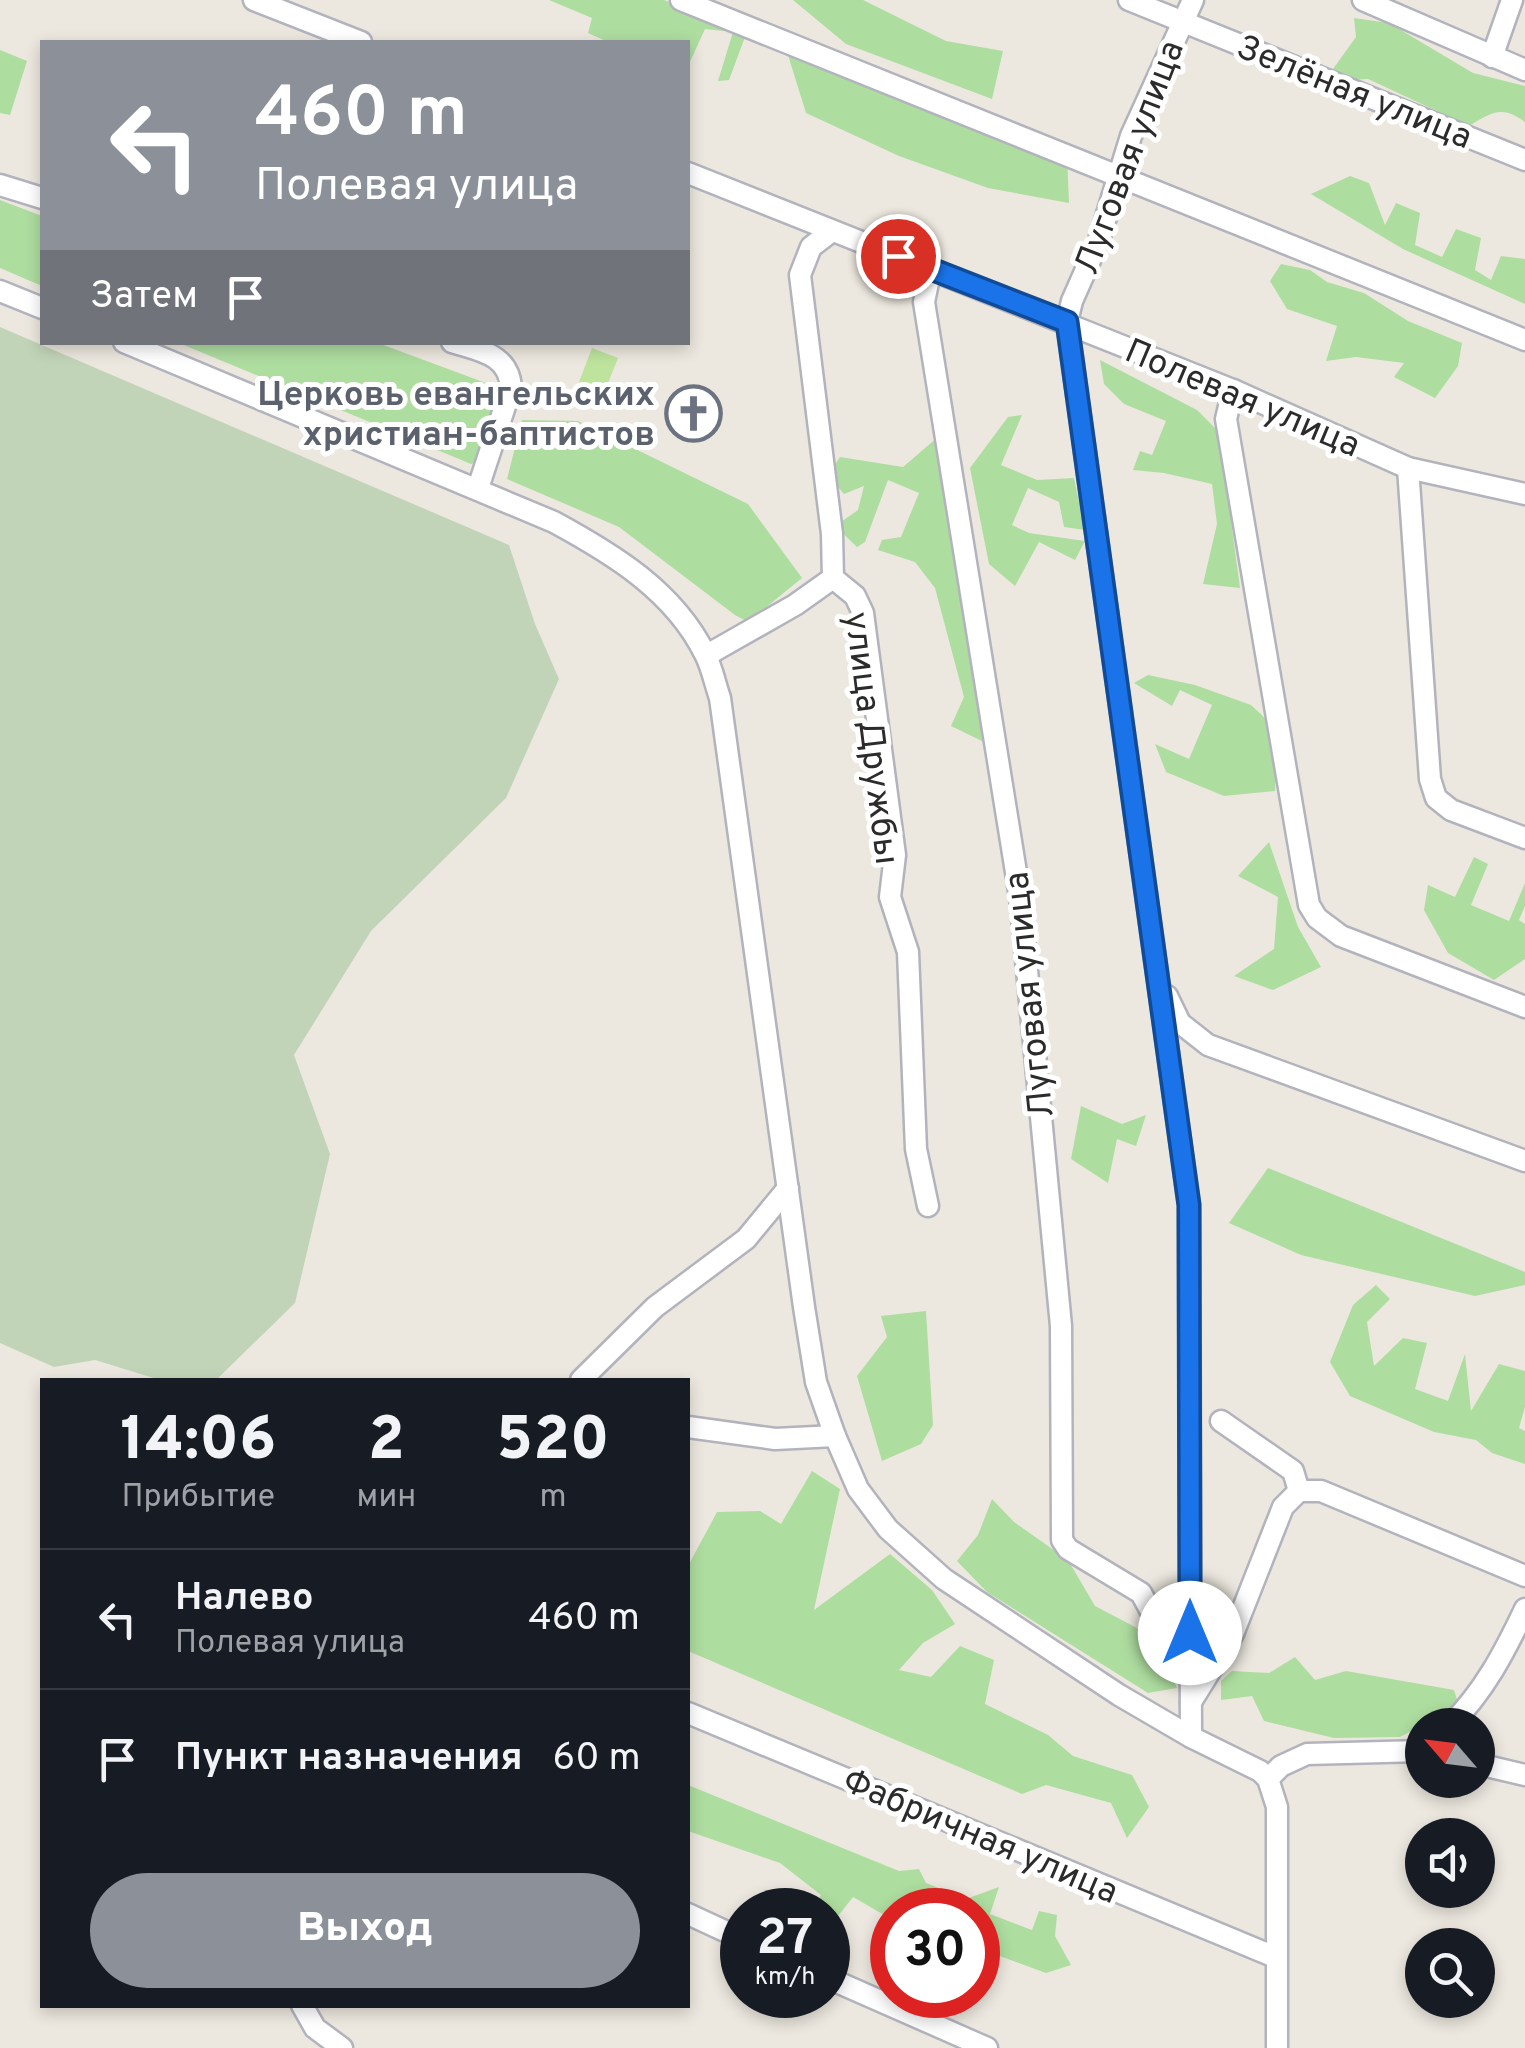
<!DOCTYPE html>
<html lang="ru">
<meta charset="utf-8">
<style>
body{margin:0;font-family:Overpass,sans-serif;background:#242831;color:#f1f3f6;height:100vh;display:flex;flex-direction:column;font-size:38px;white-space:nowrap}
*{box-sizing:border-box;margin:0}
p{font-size:32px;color:#9ea1a6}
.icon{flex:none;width:55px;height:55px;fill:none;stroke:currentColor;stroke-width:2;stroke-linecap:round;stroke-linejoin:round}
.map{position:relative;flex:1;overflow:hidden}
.sheet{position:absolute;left:40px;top:1378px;width:650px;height:630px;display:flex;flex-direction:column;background:#171b24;border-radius:0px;box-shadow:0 5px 15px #0003}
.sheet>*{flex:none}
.banner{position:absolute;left:40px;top:40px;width:650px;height:305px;border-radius:0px;box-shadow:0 5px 15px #0003;background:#8c9099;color:#fff;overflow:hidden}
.needle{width:65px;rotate:298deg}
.buttons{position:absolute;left:1405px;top:1708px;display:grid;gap:20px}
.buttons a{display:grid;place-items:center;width:90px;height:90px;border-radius:50%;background:#171b24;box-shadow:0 5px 15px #0003;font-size:50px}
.speed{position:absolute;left:720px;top:1888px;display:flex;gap:20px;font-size:50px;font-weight:700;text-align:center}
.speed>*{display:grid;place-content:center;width:130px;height:130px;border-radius:50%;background:#171b24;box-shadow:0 5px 15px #0003;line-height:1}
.speed small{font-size:25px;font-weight:400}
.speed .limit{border:15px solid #d22;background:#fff;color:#111}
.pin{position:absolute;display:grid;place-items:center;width:85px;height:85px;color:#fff;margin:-42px;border:5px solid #fff;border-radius:50%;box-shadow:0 2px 10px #0007}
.me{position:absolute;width:110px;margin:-55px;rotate:0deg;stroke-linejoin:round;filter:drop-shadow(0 0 8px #0008)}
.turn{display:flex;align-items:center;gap:35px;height:210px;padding:0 50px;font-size:45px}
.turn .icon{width:130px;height:130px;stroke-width:2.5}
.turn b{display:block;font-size:70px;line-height:85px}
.then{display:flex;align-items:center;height:95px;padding:0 50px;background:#0003;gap:20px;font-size:38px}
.eta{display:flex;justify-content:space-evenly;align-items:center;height:170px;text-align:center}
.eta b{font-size:60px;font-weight:800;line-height:70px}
.primary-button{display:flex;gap:20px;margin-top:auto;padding:20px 50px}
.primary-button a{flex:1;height:115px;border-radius:60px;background:#8c9099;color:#fff;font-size:40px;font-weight:800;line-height:115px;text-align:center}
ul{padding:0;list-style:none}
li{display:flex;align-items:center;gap:30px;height:140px;padding:0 50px;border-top:2px solid #363941}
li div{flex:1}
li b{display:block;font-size:38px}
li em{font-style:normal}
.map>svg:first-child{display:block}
.green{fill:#aedda0}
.cemetery{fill:#c2d4b8}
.pitch{fill:#bde39d}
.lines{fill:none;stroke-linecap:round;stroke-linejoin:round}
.minor-casing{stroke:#b2b3bd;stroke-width:25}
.minor{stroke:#fff;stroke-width:20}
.route-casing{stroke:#114b97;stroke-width:25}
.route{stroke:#1a73e8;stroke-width:18}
.labels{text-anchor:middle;stroke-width:10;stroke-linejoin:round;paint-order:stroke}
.street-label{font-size:35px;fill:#2b2b2b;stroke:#fff}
.worship-label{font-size:35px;font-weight:bold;fill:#5b616d;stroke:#fff;text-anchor:end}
</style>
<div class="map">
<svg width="1525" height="2048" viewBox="0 0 1525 2048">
<rect width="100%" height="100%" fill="#ece8df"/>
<g class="green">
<polygon points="549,0 664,0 1067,155 1069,203 988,188 899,156 806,113 788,55 745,37 729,80 718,81 733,32 705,29 688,66 688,42 608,42 588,33 592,18"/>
<polygon points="793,0 863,0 946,41 1003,51 992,99 846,44"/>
<path d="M1354 18 1389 23 1473 73 1525 86V122C1502 105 1492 112 1469 126L1368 79 1346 80 1333 69 1356 37Z"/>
<polygon points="0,50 27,61 10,115 0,113"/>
<polygon points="1350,176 1369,183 1385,225 1396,203 1420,213 1415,245 1442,257 1456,229 1481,238 1475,270 1491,280 1501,256 1525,259 1525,304 1403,249 1311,194"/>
<polygon points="0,200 42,216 42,286 0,268"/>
<polygon points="1281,264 1310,270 1327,282 1364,293 1408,321 1462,343 1458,366 1435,398 1394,377 1404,363 1356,357 1326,361 1337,326 1287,309 1270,281"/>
<polygon points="179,343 378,343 502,389 487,459 471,464"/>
<polygon points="1100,360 1197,410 1219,432 1240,588 1203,584 1217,524 1212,484 1164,473 1133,470 1140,451 1152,455 1166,421 1124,404 1104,384"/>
<polygon points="1022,415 1001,465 1037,480 1074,478 1085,530 1064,527 1059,502 1028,488 1012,525 1029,533 1085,541 1075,560 1039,542 1015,586 989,564 970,468 1008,417"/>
<polygon points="522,420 578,421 748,504 802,578 748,622 735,615 619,527 507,479"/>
<polygon points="945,431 984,742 951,726 964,697 935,588 915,562 878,550 882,540 901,537 919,493 888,480 865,542 857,547 835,526 858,510 864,486 844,494 828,475 840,457 903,467"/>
<polygon points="1148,675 1195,685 1251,705 1278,730 1275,791 1224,796 1166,772 1155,744 1189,759 1212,705 1180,690 1172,706 1134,683"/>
<polygon points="1269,842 1298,927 1321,967 1273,990 1234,976 1274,949 1278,897 1238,876"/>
<polygon points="1474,857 1488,864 1471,905 1509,921 1525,883 1525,906 1519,920 1525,924 1525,959 1494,980 1448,953 1424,910 1428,885 1455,897"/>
<polygon points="1081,1106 1122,1124 1146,1115 1136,1146 1117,1139 1108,1183 1071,1159"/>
<polygon points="1268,1168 1525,1272 1525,1285 1475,1296 1301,1255 1229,1223"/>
<polygon points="1376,1285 1390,1299 1367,1322 1374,1366 1403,1338 1427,1343 1415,1389 1448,1401 1465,1354 1471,1411 1499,1364 1525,1371 1525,1407 1519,1428 1525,1431 1525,1464 1492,1453 1476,1440 1434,1432 1350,1396 1330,1362 1353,1305"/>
<polygon points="926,1311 933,1425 921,1444 882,1461 857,1376 887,1337 881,1316"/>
<polygon points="812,1471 840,1489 814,1610 890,1554 932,1590 955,1624 923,1643 899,1670 931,1677 960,1646 994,1660 985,1704 1048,1735 1073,1756 1132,1775 1149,1807 1127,1838 1111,1803 1046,1785 1022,1794 688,1651 688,1566 717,1512 760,1511 781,1524"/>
<polygon points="992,1499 1014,1522 1068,1560 1095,1606 1135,1627 1158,1645 1177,1688 1148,1693 987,1592 957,1561 978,1535"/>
<polygon points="1295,1657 1315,1680 1346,1671 1454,1690 1459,1706 1400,1737 1334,1738 1264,1721 1252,1696 1221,1700 1221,1681 1232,1671 1269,1673"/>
<polygon points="688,1785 899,1871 919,1869 926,1883 966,1899 999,1887 990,1914 1032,1930 1039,1911 1057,1915 1055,1936 1071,1965 1046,1973 978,1948 978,1910 892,1910 892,1970 889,1975 875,1980 891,1919 853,1897 828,1929 828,1910 813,1910 821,1895 780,1863 688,1831"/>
</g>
<polygon class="cemetery" points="0,327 509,545 535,624 559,679 506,798 371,931 294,1055 330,1154 295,1303 216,1380 160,1380 95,1360 54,1367 0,1343"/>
<polygon class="pitch" points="592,348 618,358 598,408 573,398"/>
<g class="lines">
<defs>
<g id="minor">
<polyline points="254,0 361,42"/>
<polyline points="681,0 1525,340"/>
<polyline points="1129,0 1525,160"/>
<polyline points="1363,0 1525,70"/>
<polyline points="1492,57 1512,0"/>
<polyline points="688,173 1233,390 1408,468 1525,494"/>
<polyline points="0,185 42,198"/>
<polyline points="832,231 811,247 800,275 832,534 833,578 855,596 863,613 895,855 890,897 908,952 916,1149 928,1206"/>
<polyline points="931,268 924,302 1020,897 1061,1326 1062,1540 1068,1549 1141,1593 1173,1652 1190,1672"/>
<polyline points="0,291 42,308"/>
<path d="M124 342 554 522C613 554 674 591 705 654 712 667 715 684 720 698L804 1307 816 1382 835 1436 858 1489 888 1529 944 1579 1119 1695 1191 1737 1260 1771 1268 1779 1277 1807V2048"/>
<path d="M452 342C480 351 509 354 511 388L478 488"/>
<polyline points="1233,390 1226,419 1309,905 1317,918 1341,936 1525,1007"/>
<polyline points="1408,468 1430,779 1436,798 1451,810 1525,838"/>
<polyline points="707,655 795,605 833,578"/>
<polyline points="1167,996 1180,1023 1208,1045 1525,1161"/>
<polyline points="581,1380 655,1307 746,1239 788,1188"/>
<polyline points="1221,1421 1293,1471 1299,1491"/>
<polyline points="688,1427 775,1439 835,1436"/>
<polyline points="1191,1702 1233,1634 1283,1507 1299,1491 1321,1491 1525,1576"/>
<polyline points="688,1713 1275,1957"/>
<path d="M1450 1725C1484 1692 1505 1651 1525 1609"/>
<polyline points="1191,1737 1189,1205 1067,322 1072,301 1099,240 1131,136 1193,0"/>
<polyline points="1478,1764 1525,1775"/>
<polyline points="1268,1779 1281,1766 1307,1754 1422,1751"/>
<polyline points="688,1914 742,1939"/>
<polyline points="828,1978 987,2048"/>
<polyline points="302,2005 315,2028 342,2048"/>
</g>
</defs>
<use href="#minor" class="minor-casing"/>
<use href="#minor" class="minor"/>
</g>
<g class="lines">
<defs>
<polyline id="route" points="898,256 1067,322 1189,1205 1190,1633"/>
</defs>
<use href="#route" class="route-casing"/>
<use href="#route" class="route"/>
</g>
<defs>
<symbol id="church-ring" viewBox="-11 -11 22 22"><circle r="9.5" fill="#fff" stroke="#6b7280" stroke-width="1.5"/><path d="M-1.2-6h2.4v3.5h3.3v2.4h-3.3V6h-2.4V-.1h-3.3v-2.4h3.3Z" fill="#6b7280"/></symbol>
</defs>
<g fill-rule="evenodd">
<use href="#church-ring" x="662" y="382" width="63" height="63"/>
</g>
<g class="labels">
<g class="street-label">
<text transform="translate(1355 91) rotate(22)" y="12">Зелёная улица</text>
<text transform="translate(1128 157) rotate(-69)" y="12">Луговая улица</text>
<text transform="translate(1243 397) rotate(23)" y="12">Полевая улица</text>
<text transform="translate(873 738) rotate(83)" y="12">улица Дружбы</text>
<text transform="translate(1028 995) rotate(-96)" y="12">Луговая улица</text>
<text transform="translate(981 1835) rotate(23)" y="12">Фабричная улица</text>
</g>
<g class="worship-label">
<text x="655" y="405">Церковь евангельских<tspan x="655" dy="40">христиан-баптистов</tspan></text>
</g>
</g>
</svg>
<div class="buttons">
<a><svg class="needle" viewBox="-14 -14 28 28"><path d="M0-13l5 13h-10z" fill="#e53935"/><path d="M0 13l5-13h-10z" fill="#9ea1a6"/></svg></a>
<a><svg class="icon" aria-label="sound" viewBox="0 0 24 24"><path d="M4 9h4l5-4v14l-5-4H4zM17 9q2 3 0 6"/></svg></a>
<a><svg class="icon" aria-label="search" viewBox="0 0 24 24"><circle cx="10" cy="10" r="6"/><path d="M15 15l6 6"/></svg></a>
</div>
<div class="speed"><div>27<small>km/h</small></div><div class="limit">30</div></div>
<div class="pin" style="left:898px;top:256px;background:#d93025"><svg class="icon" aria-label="arrive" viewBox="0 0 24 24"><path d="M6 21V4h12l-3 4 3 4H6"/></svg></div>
<svg class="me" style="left:1190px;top:1633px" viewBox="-20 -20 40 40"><circle r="19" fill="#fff"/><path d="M0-13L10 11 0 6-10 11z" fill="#1a73e8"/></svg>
<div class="banner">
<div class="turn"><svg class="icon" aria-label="left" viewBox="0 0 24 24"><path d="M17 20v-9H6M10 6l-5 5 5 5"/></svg><div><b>460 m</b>Полевая улица</div></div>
<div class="then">Затем<svg class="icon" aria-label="arrive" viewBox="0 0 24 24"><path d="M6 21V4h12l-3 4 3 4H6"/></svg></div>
</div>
<section class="sheet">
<div class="eta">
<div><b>14:06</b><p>Прибытие</p></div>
<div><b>2</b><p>мин</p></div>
<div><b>520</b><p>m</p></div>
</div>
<ul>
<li><svg class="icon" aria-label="left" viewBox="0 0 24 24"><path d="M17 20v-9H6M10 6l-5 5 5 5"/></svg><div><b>Налево</b><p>Полевая улица</p></div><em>460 m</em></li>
<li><svg class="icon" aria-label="arrive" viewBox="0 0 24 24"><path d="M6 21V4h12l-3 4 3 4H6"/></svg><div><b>Пункт назначения</b></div><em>60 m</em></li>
</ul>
<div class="primary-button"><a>Выход</a></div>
</section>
</div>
